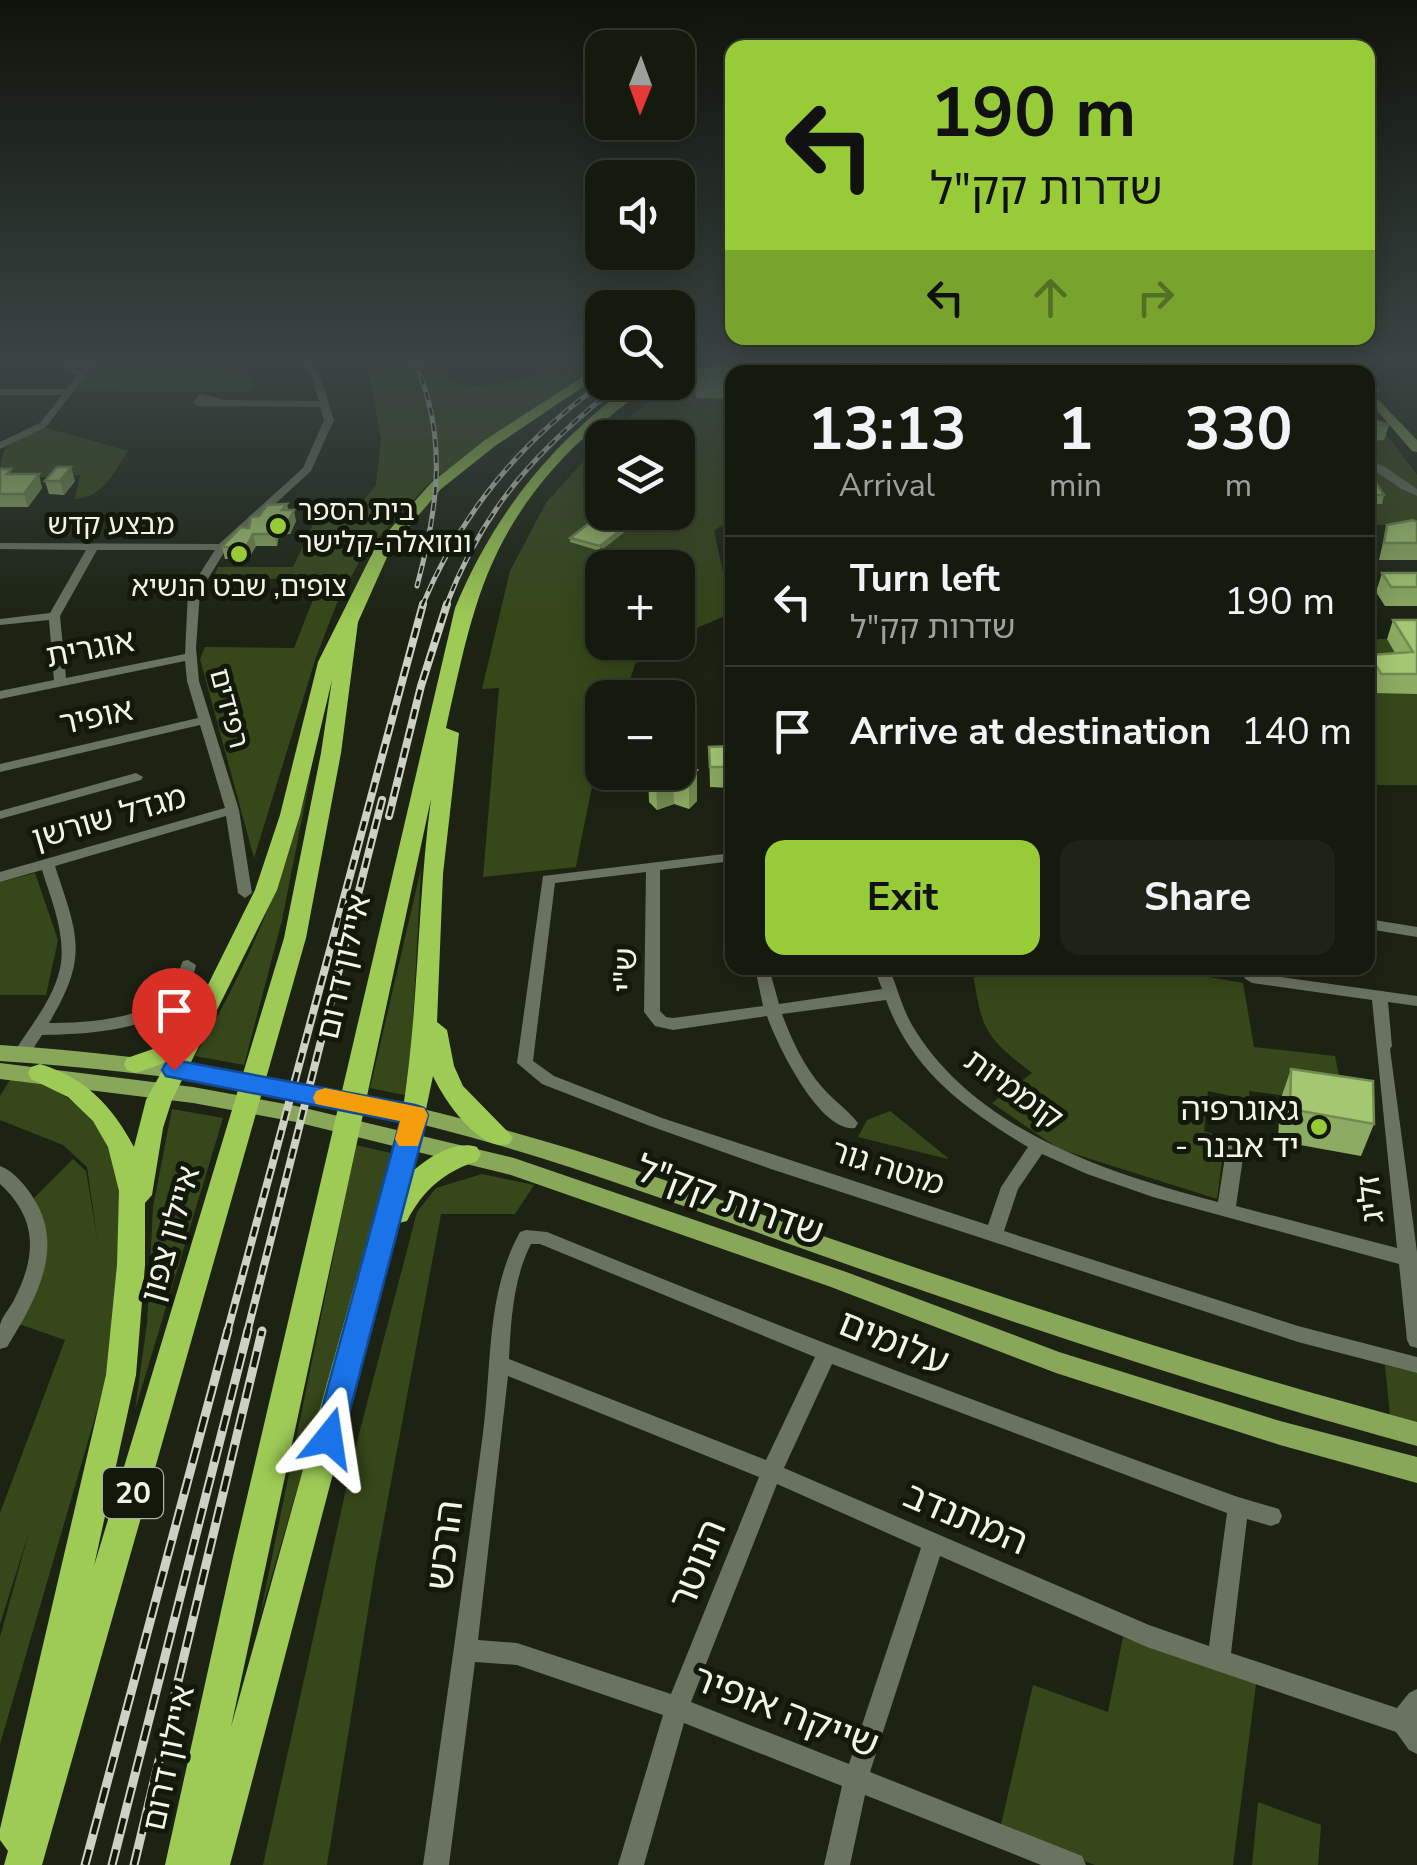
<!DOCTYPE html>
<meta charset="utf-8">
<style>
body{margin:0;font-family:"Nunito Sans","Noto Sans Hebrew",sans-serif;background:#1e2317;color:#f1f3f6;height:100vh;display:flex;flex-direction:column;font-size:38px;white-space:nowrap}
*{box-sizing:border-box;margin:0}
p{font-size:32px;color:#9da19e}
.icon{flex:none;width:55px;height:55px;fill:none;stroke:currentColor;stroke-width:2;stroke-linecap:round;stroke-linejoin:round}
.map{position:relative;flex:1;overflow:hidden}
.panel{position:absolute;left:725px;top:365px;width:650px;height:610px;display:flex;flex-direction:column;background:#151a0e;border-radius:20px;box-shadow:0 5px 25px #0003,0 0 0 2px #34382e}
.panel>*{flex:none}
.guide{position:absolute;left:725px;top:40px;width:650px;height:305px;border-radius:20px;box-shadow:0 5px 25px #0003,0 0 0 2px #34382e;background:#97cc38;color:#111;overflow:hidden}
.needle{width:65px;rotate:181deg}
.tools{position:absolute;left:585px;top:30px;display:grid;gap:20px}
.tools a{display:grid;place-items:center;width:110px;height:110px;border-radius:20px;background:#151a0e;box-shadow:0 5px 25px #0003,0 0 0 2px #34382e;font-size:50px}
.pin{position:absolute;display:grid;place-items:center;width:85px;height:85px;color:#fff;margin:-102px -42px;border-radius:50% 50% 50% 0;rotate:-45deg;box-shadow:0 0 10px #0007}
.pin .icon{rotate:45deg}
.me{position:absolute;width:110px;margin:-55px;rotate:15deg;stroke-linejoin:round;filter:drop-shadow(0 0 8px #0008)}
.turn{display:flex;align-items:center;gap:35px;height:210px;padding:0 40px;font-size:45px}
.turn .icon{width:130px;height:130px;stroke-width:2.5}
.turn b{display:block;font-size:70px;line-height:85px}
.lanes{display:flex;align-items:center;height:95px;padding:0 40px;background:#0003;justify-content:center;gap:50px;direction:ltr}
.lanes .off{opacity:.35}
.eta{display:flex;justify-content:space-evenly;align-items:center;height:170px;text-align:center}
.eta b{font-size:60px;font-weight:700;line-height:70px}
.button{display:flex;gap:20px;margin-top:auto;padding:20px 40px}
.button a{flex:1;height:115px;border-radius:20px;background:#97cc38;color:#111;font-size:40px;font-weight:700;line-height:115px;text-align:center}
.button a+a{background:#1e2317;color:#f1f3f6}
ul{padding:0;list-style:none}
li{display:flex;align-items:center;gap:30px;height:130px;padding:0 40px;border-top:2px solid #34382e}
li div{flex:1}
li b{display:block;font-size:38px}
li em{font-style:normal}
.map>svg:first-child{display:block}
.green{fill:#364819}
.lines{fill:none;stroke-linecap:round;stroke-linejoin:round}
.minor{fill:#6a7260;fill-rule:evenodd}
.major{fill:#89a759;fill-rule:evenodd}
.highway{fill:#9dcb55;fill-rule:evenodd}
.rail-far2-casing{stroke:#cbd1c5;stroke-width:5}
.rail-far1-casing{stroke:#cbd1c5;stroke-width:8}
.rail-casing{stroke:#cbd1c5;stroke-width:9}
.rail-far2{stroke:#13190a;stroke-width:2.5;stroke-dasharray:8;stroke-linecap:butt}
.rail-far1{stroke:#13190a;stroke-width:4;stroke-dasharray:10;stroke-linecap:butt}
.rail{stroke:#13190a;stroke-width:5;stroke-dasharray:16;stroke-linecap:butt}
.wall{fill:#8dab62}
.shaded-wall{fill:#738b50}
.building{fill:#a4c772;stroke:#738b50;stroke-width:2.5}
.route{fill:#1a73e8;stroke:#114b97;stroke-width:2.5}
.slow{fill:#f59e0b}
.poi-dot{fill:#97cc38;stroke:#13190a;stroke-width:4}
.labels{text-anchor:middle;stroke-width:10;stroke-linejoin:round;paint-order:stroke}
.far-poi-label{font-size:28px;fill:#f0f5ea;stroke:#13190a;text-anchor:start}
.far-street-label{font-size:28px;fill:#f0f5ea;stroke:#13190a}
.shield{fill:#13190a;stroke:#aeb3a7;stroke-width:2.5}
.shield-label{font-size:30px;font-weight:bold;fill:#f0f5ea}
.street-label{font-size:32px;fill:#f0f5ea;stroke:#13190a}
.poi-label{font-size:32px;fill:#f0f5ea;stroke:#13190a;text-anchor:end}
.near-street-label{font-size:38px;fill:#f0f5ea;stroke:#13190a}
</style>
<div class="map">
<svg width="1417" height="1865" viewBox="0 0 1417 1865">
<rect width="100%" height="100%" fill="#1c2313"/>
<g class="green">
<path d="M96 362C149 362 208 352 255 381L250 392 73 391Z"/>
<path d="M349 362H430C438 368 446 378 454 382 487 397 564 362 601 362L430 482 364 553 337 603 316 657 254 858 200 659 205 647 294 648 321 579 213 578 218 567H293L322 506 360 505 376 485 381 440 368 366 339 367Z"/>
<path d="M707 362H798L793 372H732L692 398 732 399V524H724L714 531 732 613 678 636V568H602V642L664 643 635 664 625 697 602 698C602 755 586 810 576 867L483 877 499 688 482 689 510 571 546 503 602 440V512H678V438L604 437 674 383Z"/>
<polygon points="1368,410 1417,475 1417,525 1368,525 1368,504 1381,503 1368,483 1368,445 1374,441 1368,435"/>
<path d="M43 427 128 451C113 473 104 497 75 499L80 475 0 480C0 441 10 441 43 427Z"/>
<polygon points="1374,639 1417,639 1417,785 1368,785 1368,673 1383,672"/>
<path d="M311 773 282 920 244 1065 195 1056C249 964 286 877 311 773Z"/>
<polygon points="421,869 409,1096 370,1088"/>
<polygon points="35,873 58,940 46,995 0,995 0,882"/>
<path d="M972 968H1157L1243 983 1254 1047 1335 1056 1345 1104 1249 1091 1250 1100 1208 1091 1204 1131 1225 1138 1217 1199 1059 1149 992 1103 1032 1073C983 1035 982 1030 972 968Z"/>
<path d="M14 1073 37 1076 88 1113 114 1150 123 1225 109 1369 0 1744V1637L29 1532 0 1624V1513L65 1340 16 1323C35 1275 57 1249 34 1198L73 1159 86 1171 98 1243 87 1167 63 1145 0 1120V1096Z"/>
<polygon points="172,1109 223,1118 135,1410 147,1323 153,1207"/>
<polygon points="890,1111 948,1158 948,1159 858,1137 867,1120"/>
<polygon points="356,1145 395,1154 260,1616"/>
<polygon points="482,1174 534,1185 515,1214 441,1214 375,1568 327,1865 263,1865 354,1453 417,1212 436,1188"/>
<polygon points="1385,1365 1417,1373 1417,1423 1390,1416"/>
<polygon points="1123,1637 1256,1684 1233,1865 1095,1865 1000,1829 1033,1685 1108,1712"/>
<polygon points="1258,1802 1321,1825 1318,1865 1252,1865"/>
</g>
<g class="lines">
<g class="minor">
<polygon points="70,362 79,362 74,368 81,371 88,362 96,362 46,427 0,449 0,442 40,423 62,395 0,395 0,389 66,389 77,375 64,369"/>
<path d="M303 362H311L319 374 334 420 311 471 226 549 200 592 196 648 199 681 239 810 252 893 245 898 238 893 226 816 55 866C78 936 89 956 49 1023 84 1023 156 1020 175 984 179 977 179 968 183 961L188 960 196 965C194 972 193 981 189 988 165 1032 86 1034 42 1035L27 1058H15L13 1054C30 1026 56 997 61 963 65 932 51 899 42 870L0 882V872L225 808 200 725 0 772V764L198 718 187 681 185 661 0 699V691L54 680 49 620 0 625V619L50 613 86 550 0 549V543L219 544 303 468 324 420 320 407 198 406 193 403 198 395 201 394 225 400 319 401 311 374ZM97 550H215L188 592 185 654 66 678 60 616Z"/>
<polygon points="812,362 821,362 811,372 802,372"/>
<polygon points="1151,362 1159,362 1164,372 1156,372"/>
<polygon points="1368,389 1376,388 1381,391 1368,395"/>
<polygon points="1368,460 1385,467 1417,489 1417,496 1400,488 1368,466"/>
<polygon points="136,773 143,777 141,780 0,819 0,811"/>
<path d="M732 853V861L660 870V1011L666 1017 673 1018 763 1006 755 968H769L779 1004 882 989 874 968H889C897 986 902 1008 912 1025 974 1130 1107 1173 1218 1202L1227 1144 1230 1139 1236 1137 1242 1139 1245 1144 1236 1206 1397 1248 1372 1000 1252 983 1244 978 1252 973 1417 996V1006L1388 1002 1392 1046 1390 1049 1417 1252V1348L1410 1346 1407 1340 1399 1264 1153 1197 1087 1174 1042 1154 1018 1189 1004 1231 1298 1326 1417 1357V1373L1298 1342 771 1169 650 1126 542 1084 517 1063 543 876ZM646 872 644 1012 655 1026 673 1030 767 1016C777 1045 820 1133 855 1128L858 1123C848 1110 833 1100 822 1087 804 1066 792 1041 782 1014L886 1000C912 1071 965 1109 1028 1147L1001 1187 988 1225 662 1118 554 1076 533 1061 555 883Z"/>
<polygon points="1368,919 1417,927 1417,937 1368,929"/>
<path d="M0 1166C15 1172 26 1186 34 1199 66 1249 34 1303 7 1347L0 1349C0 1342 0 1332 0 1325 2 1316 11 1307 15 1298 37 1254 37 1218 0 1184Z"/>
<path d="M526 1230 547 1232C776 1326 1006 1414 1238 1497L1279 1509 1282 1516 1279 1523 1271 1526 1247 1519 1231 1653 1397 1708 1409 1693 1417 1689V1754L1409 1750 1396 1732 1147 1647 940 1556 870 1772 1082 1856 1086 1865H1041L865 1795 850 1865H824L842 1786 684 1723 644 1865H618L663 1715 517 1665 475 1662 449 1865H423C444 1721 464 1577 483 1433 492 1365 486 1293 520 1232ZM531 1244H540L815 1357 766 1460 509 1359C511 1321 513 1279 531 1244ZM832 1364 1227 1513 1209 1646 1149 1625 784 1468ZM508 1376 759 1477 671 1694 517 1643 478 1640ZM777 1484 921 1548 849 1764 691 1702Z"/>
</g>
<g class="major">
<polygon points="1347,362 1359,362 1367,372 1355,372"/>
<polygon points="1368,389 1417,440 1417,452 1412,451 1368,400"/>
<path d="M0 1045C168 1056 335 1084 498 1128 619 1160 737 1207 855 1247 1041 1311 1227 1371 1417 1422V1446C1230 1395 1046 1334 863 1270 742 1228 621 1181 498 1145 337 1098 167 1072 0 1061Z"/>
<polygon points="0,1063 193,1087 296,1106 514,1158 849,1273 1059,1352 1280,1421 1417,1457 1417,1483 1280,1445 1056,1373 831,1287 511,1175 296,1122 193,1103 0,1079"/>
</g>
<g class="highway">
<path d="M602 364V374L495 446 441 489 392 546 358 622 341 753 306 938 42 1865H4L8 1851 0 1840V1829L106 1375 117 1265 119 1191 108 1147 93 1121 68 1097 31 1079 28 1073 31 1067 40 1064C86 1078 112 1106 134 1147L146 1100 167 1062 136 1073 127 1070 124 1064 127 1058 153 1049 188 1025 255 890 280 815 318 662 377 544 431 483 485 440ZM332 680 321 753 284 938 94 1566 136 1375 145 1265V1203L152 1195 163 1128 172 1100 277 890 300 815Z"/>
<path d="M635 382H650C623 409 590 429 563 458 483 544 471 617 446 728L459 733 443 874 437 1022 447 1030 454 1066 463 1086 513 1137 509 1144C480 1153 444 1100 433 1076L413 1171C429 1157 456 1140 477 1147L481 1154 477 1161C444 1172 423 1190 407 1221L399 1223 230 1865H165L233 1557 455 608C494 514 552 442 635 382ZM431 799C417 904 419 1010 402 1115L231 1727Z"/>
</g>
<defs>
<g id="rail-far2">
<path d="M415 362C448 438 438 508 417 586"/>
<path d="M422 606C462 511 520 442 604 382"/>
<path d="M446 606C484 506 539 447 623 382"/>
</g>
<g id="rail-far1">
<polyline points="389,816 421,686 447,604"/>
<polyline points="227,1333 423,604"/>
<polyline points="247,1333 382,800"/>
</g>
<g id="rail">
<polyline points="85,1865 228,1330"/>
<polyline points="112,1865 248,1330"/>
<polyline points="134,1865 262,1331"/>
</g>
</defs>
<use href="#rail-far2" class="rail-far2-casing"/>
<use href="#rail-far1" class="rail-far1-casing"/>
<use href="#rail" class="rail-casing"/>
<use href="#rail-far2" class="rail-far2"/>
<use href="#rail-far1" class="rail-far1"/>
<use href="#rail" class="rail"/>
</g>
<g class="wall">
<polygon points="838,362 873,362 873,366 916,369 874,362 945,362 933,372 918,370 837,367"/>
<polygon points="1005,362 1147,362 1149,365 1148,372 1037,372 1038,369"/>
<polygon points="1197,362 1293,362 1292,366 1287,366 1285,372 1259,371 1255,365 1199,364"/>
<polygon points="695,367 732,372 732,399 696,398"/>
<polygon points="1368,418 1389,425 1384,440 1368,441"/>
<polygon points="0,469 42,488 28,507 0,507"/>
<polygon points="1368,471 1384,495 1382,504 1368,504"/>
<polygon points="45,481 75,481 64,495 49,494"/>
<polygon points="287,504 288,510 296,521 290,534 279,534 277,546 256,546 248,559 225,559 222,547 249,528 259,516"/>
<polygon points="1417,522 1417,560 1379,560 1387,525"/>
<polygon points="627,530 600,551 570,542 570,538"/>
<polygon points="1382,573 1417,573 1417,606 1385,606 1376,592"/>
<polygon points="1393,620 1417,620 1417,694 1374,693 1368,680 1368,664 1370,655 1395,653 1387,639"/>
<polygon points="678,728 682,734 687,734 688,767 697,770 697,801 689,809 674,804 657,810 649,802 648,772 678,772"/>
<polygon points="732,746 732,788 710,787 709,747"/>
<polygon points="1291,1069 1374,1124 1361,1156 1278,1141 1280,1101"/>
</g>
<g class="shaded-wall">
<polygon points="928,362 945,362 933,372 927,372"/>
<polygon points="71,467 75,481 64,495 60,481"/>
<polygon points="39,474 42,488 28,507 24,494"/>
<polygon points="294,510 296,521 290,534 288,522"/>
<polygon points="277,522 279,534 277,546 274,534"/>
<polygon points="627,525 627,530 600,551 600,546"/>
<polygon points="253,534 256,546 248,559 246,547"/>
<polygon points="697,770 697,801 689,809 689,779"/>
<polygon points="673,774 674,804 657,810 656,779"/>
</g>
<g class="building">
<polygon points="749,362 756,372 696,373 695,367"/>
<polygon points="1057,362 1147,362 1149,365 1110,365 1113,372 1107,372"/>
<polygon points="870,366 918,369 919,372 861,372"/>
<polygon points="836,368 852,372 827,372"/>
<polygon points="1368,418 1389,425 1368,426"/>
<polygon points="57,467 71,467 60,481 45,481"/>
<polygon points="0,469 11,469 7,474 39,474 24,494 0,494"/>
<polygon points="1368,471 1384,495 1368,495"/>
<polygon points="287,504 282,510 294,510 288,522 277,522 274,534 253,534 246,547 222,547 241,527 249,528 251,517 259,516 267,505"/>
<polygon points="596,518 627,525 600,546 570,538"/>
<polygon points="1413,520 1417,522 1417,543 1384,543 1387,525"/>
<polygon points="1382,573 1417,573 1417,587 1391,587"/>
<polygon points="1393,620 1417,620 1417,674 1381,674 1370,655 1413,652"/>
<polygon points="678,728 682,728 682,734 687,734 687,757 678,757"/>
<polygon points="732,746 732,767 710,767 709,747"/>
<polygon points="678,764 697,770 689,779 673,774 656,779 650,772 678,772"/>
<polygon points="1291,1069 1373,1081 1374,1124 1290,1109"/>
</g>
<linearGradient id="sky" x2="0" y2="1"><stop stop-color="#0f130a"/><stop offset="0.58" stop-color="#3a4544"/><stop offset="1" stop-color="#3a4544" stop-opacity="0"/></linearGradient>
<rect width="1417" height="623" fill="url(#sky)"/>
<polygon class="route" points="174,1060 415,1105 424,1108 428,1115 340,1448 329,1452 318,1448 314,1438 400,1122 166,1076 162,1070 166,1063"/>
<polygon class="slow" points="325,1088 424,1108 428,1115 418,1146 399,1146 395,1139 400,1121 316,1104 313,1098 316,1091"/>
<g class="poi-dot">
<circle cx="278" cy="526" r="10"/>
<circle cx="239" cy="554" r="10"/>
<circle cx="1319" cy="1127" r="10"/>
</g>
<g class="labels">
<g class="far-poi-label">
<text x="298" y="520">בית הספר<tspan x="298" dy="32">ונזואלה-קלישר</tspan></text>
<text x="239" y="596" text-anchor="middle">צופים, שבט הנשיא</text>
</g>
<g class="far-street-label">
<text x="111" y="534">מבצע קדש</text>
<text transform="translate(230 708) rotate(75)" y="10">רפידים</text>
</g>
<rect class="shield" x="103" y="1468" width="60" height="50" rx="8"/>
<g class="shield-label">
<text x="133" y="1503">20</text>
</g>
<g class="street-label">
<text transform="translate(90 648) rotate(-11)" y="11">אוגרית</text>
<text transform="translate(96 716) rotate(-12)" y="11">אופיר</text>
<text transform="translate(109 817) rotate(-16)" y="11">מגדל שורשן</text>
<text transform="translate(343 967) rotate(-77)" y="11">איילון דרום</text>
<text transform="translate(625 970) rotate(-89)" y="11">ש"י</text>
<text transform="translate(1014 1089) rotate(36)" y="11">קוממיות</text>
<text transform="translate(888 1167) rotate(18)" y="11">מוטה גור</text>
<text transform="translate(1370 1199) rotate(-96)" y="11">זליג</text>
<text transform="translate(170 1234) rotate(-74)" y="11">איילון צפון</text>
<text transform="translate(168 1758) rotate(-78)" y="11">איילון דרום</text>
</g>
<g class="poi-label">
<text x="1299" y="1120">גאוגרפיה<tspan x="1299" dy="37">- יד אבנר</tspan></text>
</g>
<g class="near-street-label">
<text transform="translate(730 1200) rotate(20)" y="13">שדרות קק"ל</text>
<text transform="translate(894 1342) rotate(22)" y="13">עלומים</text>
<text transform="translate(966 1518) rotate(23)" y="13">המתנדב</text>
<text transform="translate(444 1545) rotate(-83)" y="13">הרכש</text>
<text transform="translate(697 1564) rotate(-68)" y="13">הנוטר</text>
<text transform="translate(786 1711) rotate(21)" y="13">שייקה אופיר</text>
</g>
</g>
</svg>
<div class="tools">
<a><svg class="needle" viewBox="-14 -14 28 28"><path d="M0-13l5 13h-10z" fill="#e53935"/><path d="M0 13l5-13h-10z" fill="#9da19e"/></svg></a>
<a><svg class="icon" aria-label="sound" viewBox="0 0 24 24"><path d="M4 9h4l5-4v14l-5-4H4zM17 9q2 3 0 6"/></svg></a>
<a><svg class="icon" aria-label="search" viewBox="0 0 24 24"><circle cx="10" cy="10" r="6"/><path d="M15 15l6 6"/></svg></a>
<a><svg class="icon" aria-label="layers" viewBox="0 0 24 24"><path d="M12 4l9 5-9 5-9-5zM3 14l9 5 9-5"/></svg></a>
<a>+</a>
<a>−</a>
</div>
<div class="pin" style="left:174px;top:1070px;background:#d93025"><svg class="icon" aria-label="arrive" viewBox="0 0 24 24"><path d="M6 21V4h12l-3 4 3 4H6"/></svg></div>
<svg class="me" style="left:329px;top:1438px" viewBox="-20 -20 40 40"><path d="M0-17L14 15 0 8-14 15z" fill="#1a73e8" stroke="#fff" stroke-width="4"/></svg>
<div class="guide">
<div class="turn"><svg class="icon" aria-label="left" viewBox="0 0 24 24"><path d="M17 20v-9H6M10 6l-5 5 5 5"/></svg><div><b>190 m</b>שדרות קק&quot;ל</div></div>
<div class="lanes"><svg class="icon" aria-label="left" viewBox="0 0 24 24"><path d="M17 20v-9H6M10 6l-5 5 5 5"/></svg><svg class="icon off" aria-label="ahead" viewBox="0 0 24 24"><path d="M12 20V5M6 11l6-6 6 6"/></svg><svg class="icon off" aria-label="right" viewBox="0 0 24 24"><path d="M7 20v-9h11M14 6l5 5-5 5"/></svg></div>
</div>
<section class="panel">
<div class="eta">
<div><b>13:13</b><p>Arrival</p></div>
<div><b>1</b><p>min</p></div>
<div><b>330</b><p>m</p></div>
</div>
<ul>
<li><svg class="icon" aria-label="left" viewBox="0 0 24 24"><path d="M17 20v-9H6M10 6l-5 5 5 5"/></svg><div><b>Turn left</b><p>שדרות קק&quot;ל</p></div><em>190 m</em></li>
<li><svg class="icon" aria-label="arrive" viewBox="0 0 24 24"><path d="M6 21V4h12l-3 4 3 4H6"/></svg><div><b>Arrive at destination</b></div><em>140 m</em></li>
</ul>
<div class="button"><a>Exit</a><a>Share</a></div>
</section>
</div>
